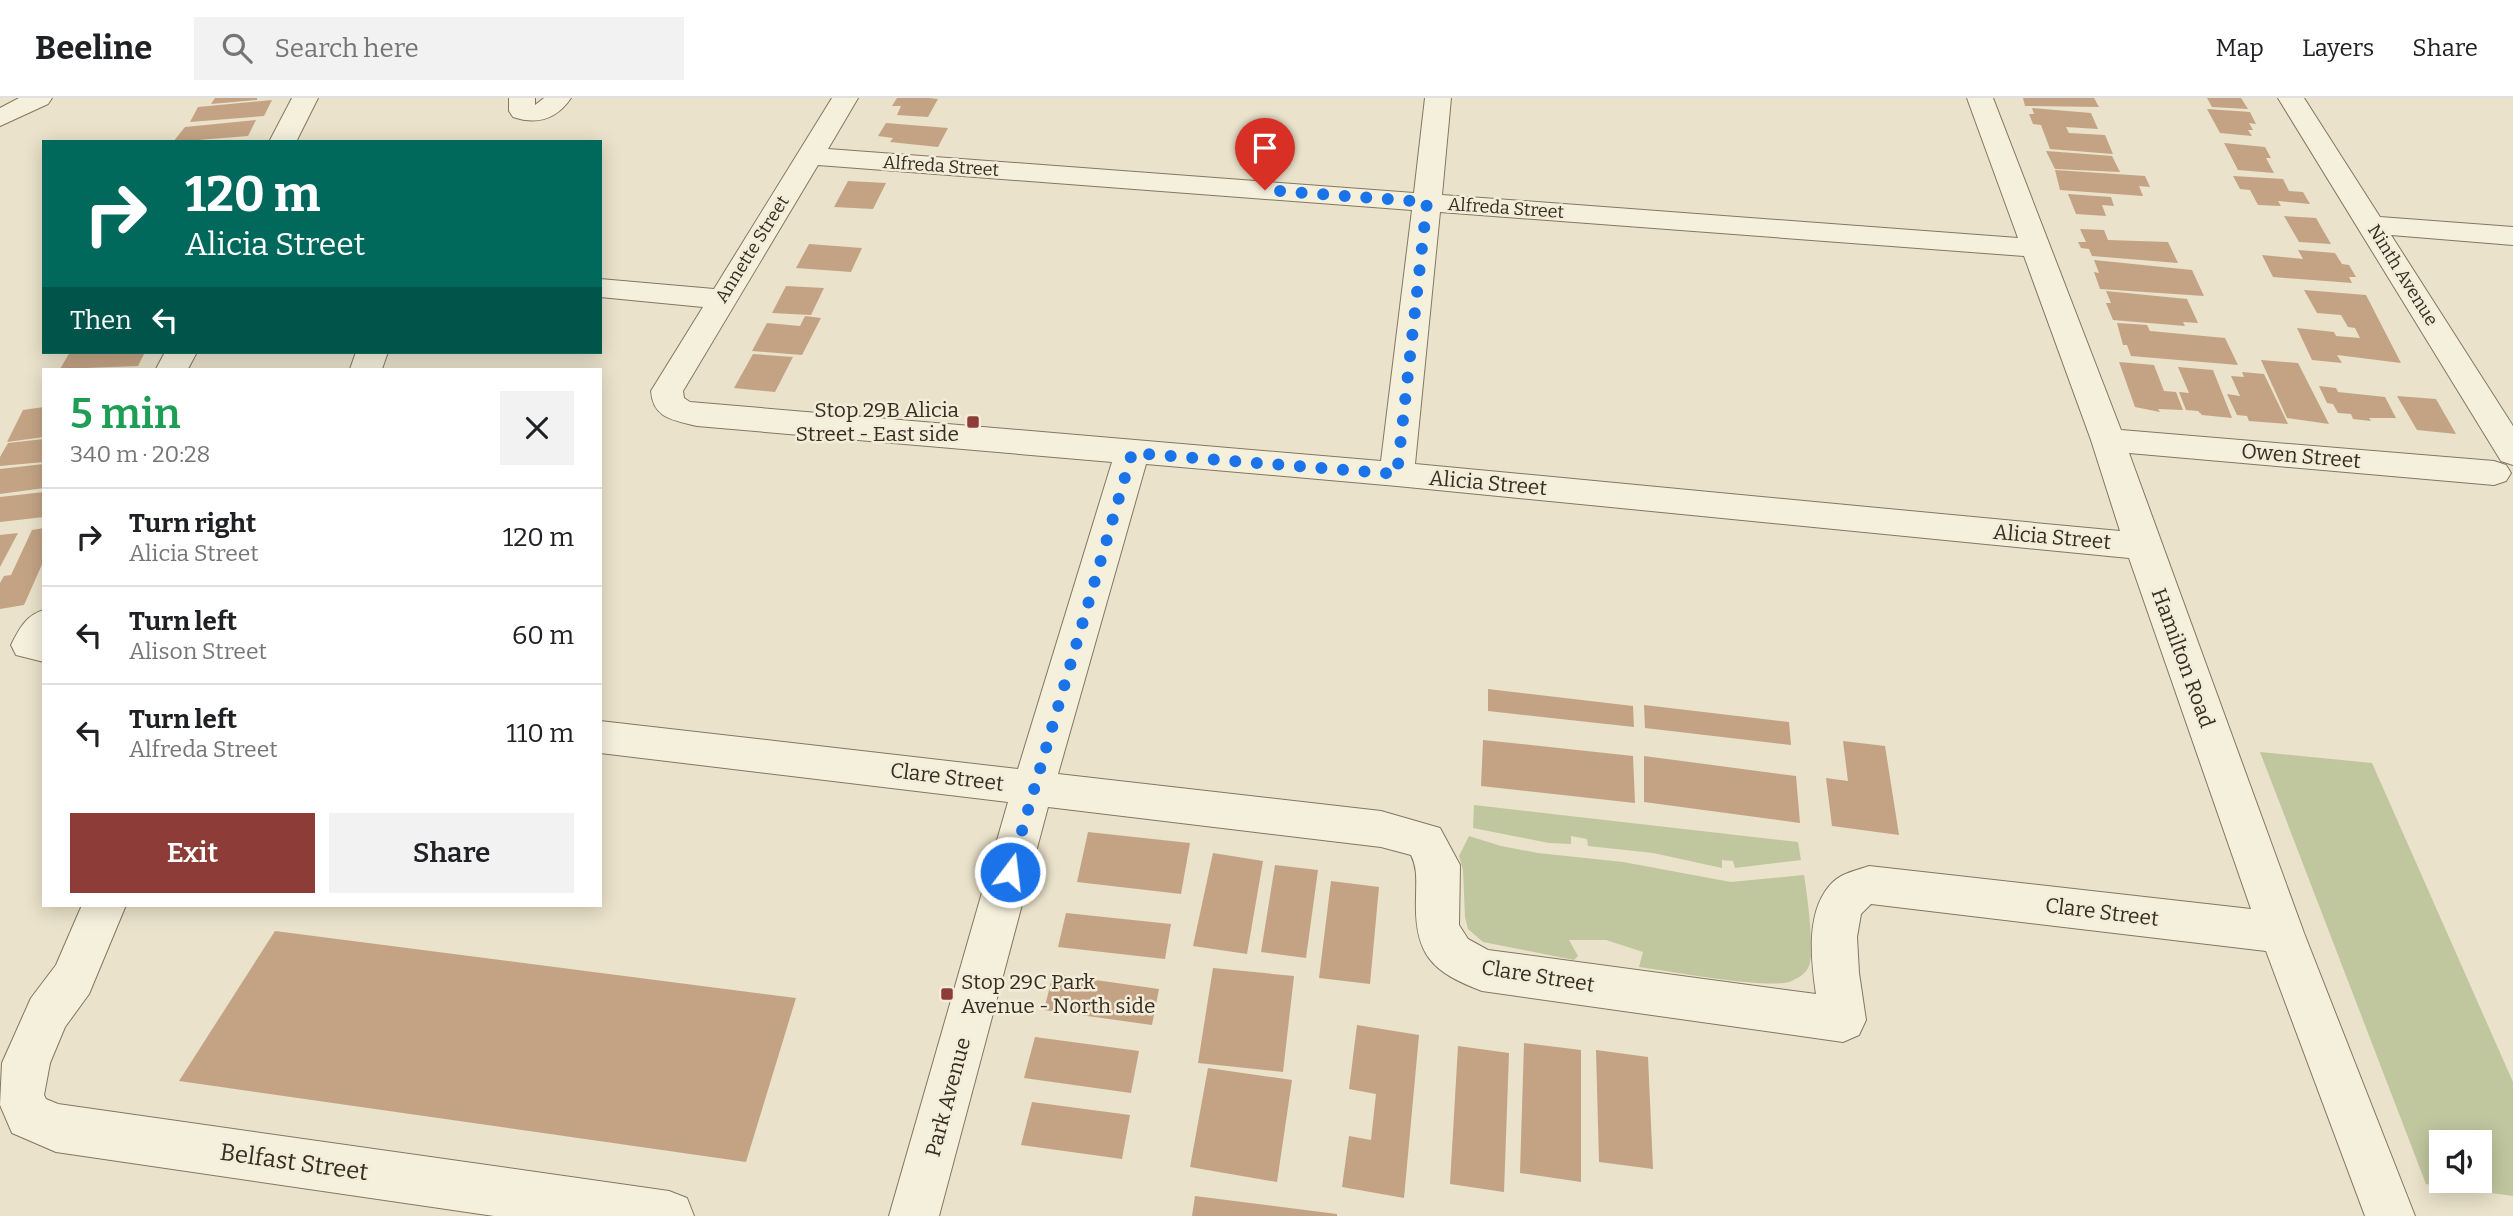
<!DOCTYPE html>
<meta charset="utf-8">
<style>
body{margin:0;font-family:Bitter,serif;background:#f2f2f2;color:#202124;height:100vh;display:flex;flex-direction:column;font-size:26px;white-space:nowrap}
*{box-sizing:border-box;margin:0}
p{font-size:23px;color:#757577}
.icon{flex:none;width:38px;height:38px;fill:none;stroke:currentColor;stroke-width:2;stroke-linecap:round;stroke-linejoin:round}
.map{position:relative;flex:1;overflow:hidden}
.details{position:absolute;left:42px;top:270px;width:560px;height:539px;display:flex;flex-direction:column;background:#fff;border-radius:0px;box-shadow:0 4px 18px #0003}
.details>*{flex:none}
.banner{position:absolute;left:42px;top:42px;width:560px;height:214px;border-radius:0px;box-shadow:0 4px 18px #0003;background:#00695c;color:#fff;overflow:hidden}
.fabs{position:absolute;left:2429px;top:1032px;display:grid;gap:14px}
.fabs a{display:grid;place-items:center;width:63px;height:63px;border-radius:0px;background:#fff;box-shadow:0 4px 18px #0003;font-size:35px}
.pin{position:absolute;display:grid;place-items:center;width:60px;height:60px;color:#fff;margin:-72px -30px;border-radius:50% 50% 50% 0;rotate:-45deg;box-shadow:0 0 7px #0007}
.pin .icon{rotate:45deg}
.me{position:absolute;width:77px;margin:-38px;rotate:15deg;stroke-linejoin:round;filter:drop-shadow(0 0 5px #0008)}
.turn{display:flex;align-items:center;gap:24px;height:147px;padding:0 28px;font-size:32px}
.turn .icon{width:91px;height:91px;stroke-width:2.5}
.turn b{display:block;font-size:49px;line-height:60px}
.then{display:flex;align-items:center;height:66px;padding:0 28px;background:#0003;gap:14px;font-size:26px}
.round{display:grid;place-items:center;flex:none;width:74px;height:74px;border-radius:0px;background:#f2f2f2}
.headline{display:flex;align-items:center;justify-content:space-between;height:119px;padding:0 28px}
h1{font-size:42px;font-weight:600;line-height:52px;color:#1e9e55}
.button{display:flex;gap:14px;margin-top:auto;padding:14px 28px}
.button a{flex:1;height:80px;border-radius:0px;background:#8d3c37;color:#fff;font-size:28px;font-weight:600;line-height:80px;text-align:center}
.button a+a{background:#f2f2f2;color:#202124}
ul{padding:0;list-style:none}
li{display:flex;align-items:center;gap:21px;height:98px;padding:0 28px;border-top:2px solid #e0e0e0}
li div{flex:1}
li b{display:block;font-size:26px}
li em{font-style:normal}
header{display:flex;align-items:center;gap:42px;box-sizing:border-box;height:98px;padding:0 35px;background:#fff;border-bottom:2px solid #e0e0e0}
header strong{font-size:33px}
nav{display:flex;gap:38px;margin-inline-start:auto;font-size:24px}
.search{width:490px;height:63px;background:#f2f2f2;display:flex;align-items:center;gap:18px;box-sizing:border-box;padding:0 24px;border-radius:0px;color:#757577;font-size:26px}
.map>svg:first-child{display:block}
.green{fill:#c0c79f;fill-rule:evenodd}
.building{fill:#c3a384}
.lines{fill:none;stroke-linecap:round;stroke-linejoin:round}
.minor-casing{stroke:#847660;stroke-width:2}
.minor{fill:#f5f0dc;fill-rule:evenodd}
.route{stroke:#1a73e8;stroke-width:12;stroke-dasharray:0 21.6}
.poi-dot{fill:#8d3c37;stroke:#f2ecd9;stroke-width:2.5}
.labels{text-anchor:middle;stroke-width:5;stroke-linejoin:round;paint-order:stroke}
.far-street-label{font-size:18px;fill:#372d22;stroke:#f2ecd9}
.poi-label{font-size:21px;fill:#372d22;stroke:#f2ecd9;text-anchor:end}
.street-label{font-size:21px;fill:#372d22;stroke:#f2ecd9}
.near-street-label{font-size:24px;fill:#372d22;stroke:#f2ecd9}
</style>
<header>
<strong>Beeline</strong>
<div class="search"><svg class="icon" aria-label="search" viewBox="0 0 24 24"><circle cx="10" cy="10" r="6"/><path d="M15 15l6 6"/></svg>Search here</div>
<nav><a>Map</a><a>Layers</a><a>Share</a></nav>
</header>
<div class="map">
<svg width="2513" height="1118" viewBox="0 0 2513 1118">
<rect width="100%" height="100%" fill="#eae2ca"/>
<g class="green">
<path d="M2260 654 2372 665 2513 984V1098L2426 1086ZM2441 1045H2480V1083H2441Z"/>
<polygon points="1474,707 1798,744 1801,762 1735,770 1733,763 1722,762 1722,770 1653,755 1588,748 1587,741 1571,738 1571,746 1549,745 1473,730"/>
<path d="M1469 738 1501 748 1538 755 1623 764 1731 784 1804 777C1807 795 1815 853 1809 868 1806 876 1797 881 1789 884 1764 891 1670 873 1639 869L1643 854 1606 842H1569L1578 858 1574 862 1483 844 1468 831 1465 819 1463 772 1459 758Z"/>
</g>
<g class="building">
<polygon points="215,0 257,0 257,2 211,6"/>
<polygon points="897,0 929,0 938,1 928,19 897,17 901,8 892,8"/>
<polygon points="2023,0 2094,0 2099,9 2025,8"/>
<polygon points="2207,0 2241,0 2248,11 2212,9"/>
<polygon points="272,2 264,18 190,24 198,9"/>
<polygon points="2032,10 2091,15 2098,31 2066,29 2069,35 2105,37 2113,56 2050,51 2041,27 2033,26 2029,16 2034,16"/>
<polygon points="2207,11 2250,14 2256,26 2249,25 2253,32 2248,32 2252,38 2220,35"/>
<polygon points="256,22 248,38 173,44 185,29"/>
<polygon points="886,25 948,30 938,49 890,44 893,40 878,38"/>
<polygon points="2224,45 2265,49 2271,60 2266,60 2274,75 2238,72"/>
<polygon points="2046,53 2112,58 2120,74 2055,71"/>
<polygon points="2055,72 2145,78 2150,89 2139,88 2143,98 2060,92"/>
<polygon points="2233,78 2283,81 2289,93 2303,94 2310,106 2278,103 2281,108 2258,107 2250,92 2240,91"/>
<polygon points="848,83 886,85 873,111 834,109"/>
<polygon points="2068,96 2111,99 2114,108 2102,107 2106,118 2076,116"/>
<polygon points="2284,118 2316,120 2331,146 2299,144"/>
<polygon points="2080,131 2104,132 2108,142 2168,144 2178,165 2092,158 2089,151 2081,150 2078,144 2086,144"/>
<polygon points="809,146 862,150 851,174 796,170"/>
<polygon points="2298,152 2335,155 2342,166 2349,167 2356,179 2349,179 2352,185 2273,179 2262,157 2303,161"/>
<polygon points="2094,162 2192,172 2204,198 2100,191 2094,174 2099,175"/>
<polygon points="786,188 824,190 811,217 772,215"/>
<polygon points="2304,192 2366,197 2401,265 2337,257 2342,265 2312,262 2297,230 2334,234 2336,238 2360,240 2355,230 2348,229 2341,217 2317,215"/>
<polygon points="2106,193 2187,201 2198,225 2183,224 2185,228 2113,222 2106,205 2111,205"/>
<polygon points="805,218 821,220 802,257 752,253 767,225 800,228"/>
<polygon points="2117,225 2147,227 2150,233 2225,240 2238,267 2131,258 2127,247 2123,247"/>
<polygon points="70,254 145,254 138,268 60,271"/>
<polygon points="753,256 793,259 775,294 734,290"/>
<polygon points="2261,262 2298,265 2329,326 2287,320"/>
<polygon points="2119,264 2154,267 2164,293 2176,294 2183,312 2158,311 2160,314 2135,309"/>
<polygon points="2178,269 2213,272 2232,320 2202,317 2198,313 2186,312 2179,294 2189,295"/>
<polygon points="2242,274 2264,276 2288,326 2249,323 2247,318 2237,317 2227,296 2240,298 2231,278 2244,279"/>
<polygon points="2319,288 2336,290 2338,294 2385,299 2396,320 2369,320 2371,323 2353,321 2351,316 2338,315 2333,306 2327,305"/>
<polygon points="2397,298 2436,301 2456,336 2417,332"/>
<polygon points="44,309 44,339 7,344 23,312"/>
<polygon points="44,341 44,364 0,368 0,359 8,345"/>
<polygon points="44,366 44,390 0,396 0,371"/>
<polygon points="44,394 44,419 0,424 0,399"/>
<polygon points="44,430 44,462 24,507 0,511 0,485 4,478 11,477 32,432"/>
<polygon points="18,435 0,469 0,437"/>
<polygon points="1488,591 1633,608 1634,629 1488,613"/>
<polygon points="1644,607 1789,624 1791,647 1645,630"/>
<polygon points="1483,642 1633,658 1635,705 1481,688"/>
<polygon points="1843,643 1885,648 1899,737 1832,728 1826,680 1848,683"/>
<polygon points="1644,658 1796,678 1800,725 1644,704"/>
<polygon points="1088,734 1190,745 1181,796 1077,784"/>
<polygon points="1213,755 1263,763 1247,856 1193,848"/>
<polygon points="1275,767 1318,772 1306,860 1261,854"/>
<polygon points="1331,783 1379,789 1370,886 1319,880"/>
<polygon points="1066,815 1171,826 1165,861 1058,849"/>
<polygon points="275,833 796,900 746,1064 179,983"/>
<polygon points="1213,870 1294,878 1283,974 1198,965"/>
<polygon points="1053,876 1159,891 1152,927 1044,912"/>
<polygon points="1357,927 1419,937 1404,1100 1342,1089 1349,1038 1371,1042 1376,996 1349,991"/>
<polygon points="1035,939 1139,953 1131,995 1024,980"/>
<polygon points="1524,945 1581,952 1581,1084 1520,1075"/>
<polygon points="1458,948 1509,955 1504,1094 1450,1086"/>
<polygon points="1596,952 1648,959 1653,1071 1599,1064"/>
<polygon points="1208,970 1292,982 1277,1084 1190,1069"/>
<polygon points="1032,1004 1130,1017 1122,1061 1021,1047"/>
<polygon points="1195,1098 1337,1116 1337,1118 1192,1118"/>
</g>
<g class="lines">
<defs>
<g id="minor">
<polygon points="19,0 52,0 48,6 0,28 0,10"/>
<polygon points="292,0 318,0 296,44 269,44"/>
<path d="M509 0H535V7L544 0H571C556 22 537 27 513 19L509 13Z"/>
<path d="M832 0H858L828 51 1414 95 1425 0H1451L1442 97 2018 140 1967 0H1993L2121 332 2494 363 2506 367 2511 375 2506 383 2494 387 2129 355 2304 835 2415 1118H2365L2266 853 1871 806 1861 816 1857 839 1859 875 1866 922 1859 937 1843 944 1482 893C1431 874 1414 856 1416 800 1416 784 1418 771 1411 757L1381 749 1048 709 939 1118H889L1008 704 600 655V623L1018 671 1112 364 697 328C674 322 653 321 651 293L703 209 600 199V181L714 191ZM818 67 1412 112 1381 363 690 304 684 300 683 293ZM1440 114 2024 158 2091 342 2120 433 1415 366ZM1146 366 1397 388 2129 460 2251 811 1869 768C1858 772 1842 775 1833 784 1805 811 1811 862 1816 896L1488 852 1468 841 1459 827 1460 767 1440 730 1381 713 1058 676Z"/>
<polygon points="2278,0 2304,0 2380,119 2513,129 2513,147 2391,137 2513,328 2513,367 2501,363"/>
<polygon points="165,254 197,254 188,271 156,271"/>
<polygon points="356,254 388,254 382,271 350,271"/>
<path d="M44 512V564L16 557 11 547C19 531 26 517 44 512Z"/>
<polygon points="82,807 126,807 89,896 65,929 50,965 44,997 46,1001 58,1006 669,1093 687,1100 694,1118 494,1118 56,1054 12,1035 0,1007 2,965 31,900 56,867"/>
</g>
</defs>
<use href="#minor" class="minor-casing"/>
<use href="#minor" class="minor"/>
</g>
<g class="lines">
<polyline class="route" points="1010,774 1132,355 1397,376 1427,104 1265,92"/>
</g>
<g class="poi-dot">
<rect x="966" y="317" width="14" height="14" rx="3.5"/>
<rect x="940" y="889" width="14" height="14" rx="3.5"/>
</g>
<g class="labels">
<g class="far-street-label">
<text transform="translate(941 68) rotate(4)" y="6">Alfreda Street</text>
<text transform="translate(1506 110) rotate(4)" y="6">Alfreda Street</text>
<text transform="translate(752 151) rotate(-58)" y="6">Annette Street</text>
<text transform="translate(2403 177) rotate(58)" y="6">Ninth Avenue</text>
</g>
<g class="poi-label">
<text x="959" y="319">Stop 29B Alicia<tspan x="959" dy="24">Street - East side</tspan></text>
<text x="961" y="891" text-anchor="start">Stop 29C Park<tspan x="961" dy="24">Avenue - North side</tspan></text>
</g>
<g class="street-label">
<text transform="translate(2301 358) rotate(5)" y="7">Owen Street</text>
<text transform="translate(1488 385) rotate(5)" y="7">Alicia Street</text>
<text transform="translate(2052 439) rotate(5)" y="7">Alicia Street</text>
<text transform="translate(2183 560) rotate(70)" y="7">Hamilton Road</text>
<text transform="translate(947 679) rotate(7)" y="7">Clare Street</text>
<text transform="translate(2102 814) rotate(7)" y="7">Clare Street</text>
<text transform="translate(1538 878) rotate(9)" y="7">Clare Street</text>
<text transform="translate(948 999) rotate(-75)" y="7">Park Avenue</text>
</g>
<g class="near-street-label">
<text transform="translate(294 1064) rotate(8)" y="8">Belfast Street</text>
</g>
</g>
</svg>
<div class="fabs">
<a><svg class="icon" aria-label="sound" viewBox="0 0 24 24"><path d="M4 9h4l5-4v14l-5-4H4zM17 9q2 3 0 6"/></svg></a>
</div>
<div class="pin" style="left:1265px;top:92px;background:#d93025"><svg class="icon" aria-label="arrive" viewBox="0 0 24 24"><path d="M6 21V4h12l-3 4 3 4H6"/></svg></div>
<svg class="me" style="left:1010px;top:774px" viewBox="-20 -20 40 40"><circle r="17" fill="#1a73e8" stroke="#fff" stroke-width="3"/><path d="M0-11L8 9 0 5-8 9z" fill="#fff"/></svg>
<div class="banner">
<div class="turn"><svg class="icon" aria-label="right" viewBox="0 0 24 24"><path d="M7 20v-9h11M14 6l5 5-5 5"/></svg><div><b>120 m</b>Alicia Street</div></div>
<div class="then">Then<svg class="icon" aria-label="left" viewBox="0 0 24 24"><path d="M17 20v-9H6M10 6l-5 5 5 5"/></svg></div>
</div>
<section class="details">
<div class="headline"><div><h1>5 min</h1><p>340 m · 20:28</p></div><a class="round"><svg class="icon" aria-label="close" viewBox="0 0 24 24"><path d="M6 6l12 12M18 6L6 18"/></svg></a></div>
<ul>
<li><svg class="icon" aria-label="right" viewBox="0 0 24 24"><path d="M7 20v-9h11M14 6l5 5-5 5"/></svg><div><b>Turn right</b><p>Alicia Street</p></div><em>120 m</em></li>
<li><svg class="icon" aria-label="left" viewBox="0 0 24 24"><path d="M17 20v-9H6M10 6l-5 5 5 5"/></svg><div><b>Turn left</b><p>Alison Street</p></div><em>60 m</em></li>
<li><svg class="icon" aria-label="left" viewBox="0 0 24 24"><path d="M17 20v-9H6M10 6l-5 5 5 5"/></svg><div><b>Turn left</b><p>Alfreda Street</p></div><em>110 m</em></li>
</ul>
<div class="button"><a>Exit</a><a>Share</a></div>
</section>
</div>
